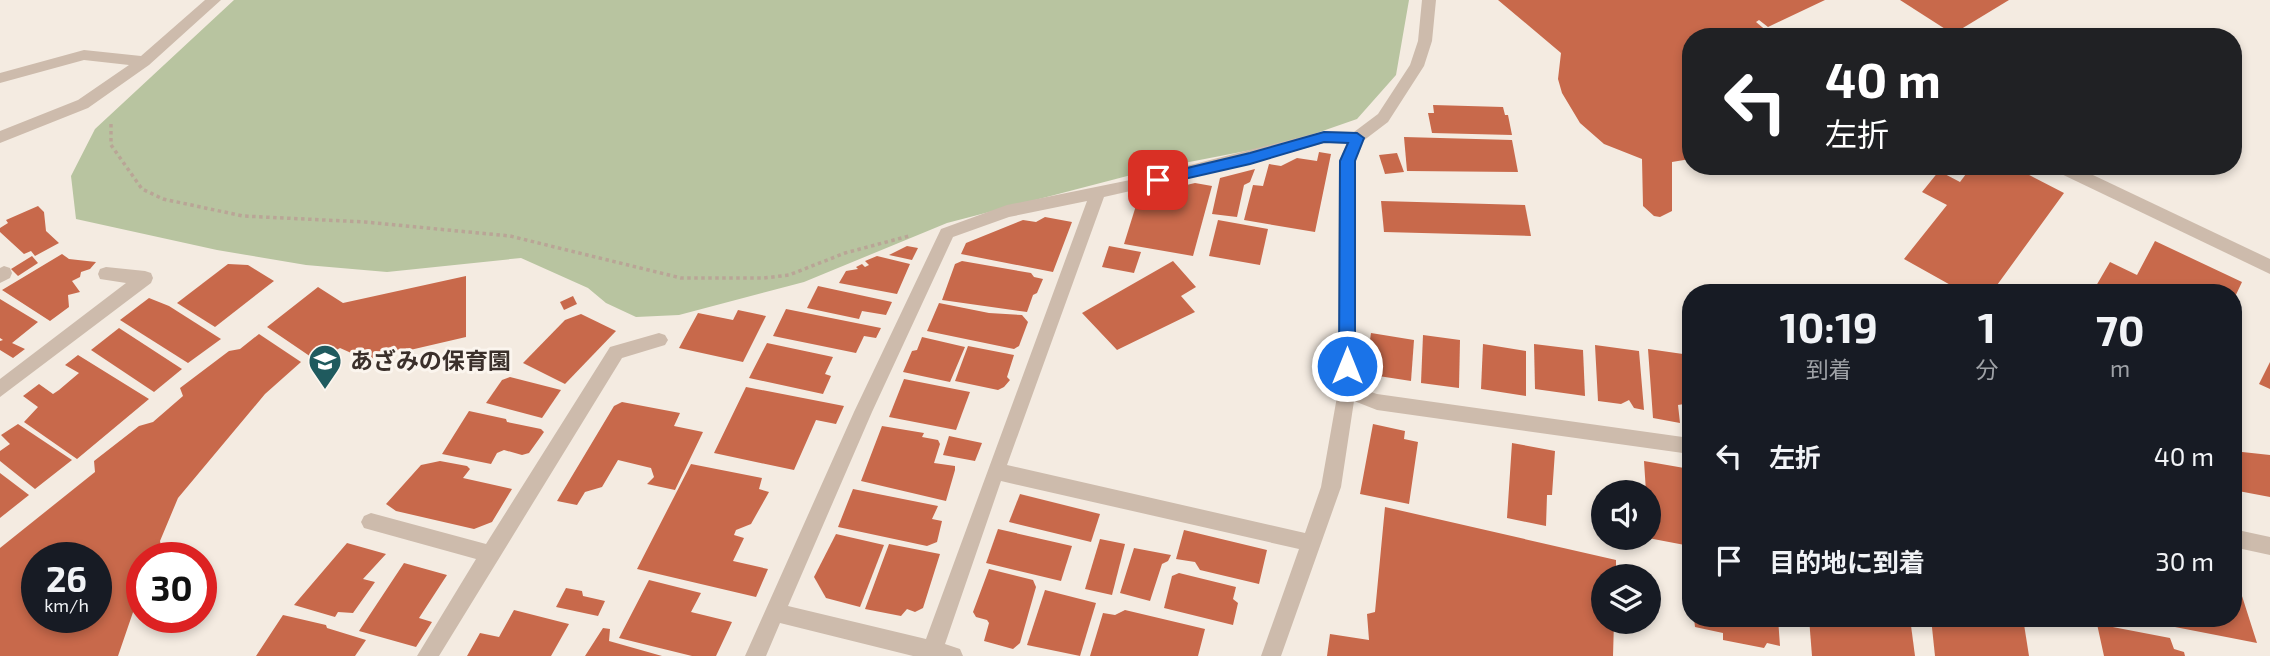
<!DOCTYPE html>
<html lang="ja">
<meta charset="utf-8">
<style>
body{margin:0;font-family:"Exo 2","Noto Sans JP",sans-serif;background:#242831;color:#f1f3f6;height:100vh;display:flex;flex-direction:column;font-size:26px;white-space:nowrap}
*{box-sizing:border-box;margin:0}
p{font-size:23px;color:#9ea1a6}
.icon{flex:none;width:38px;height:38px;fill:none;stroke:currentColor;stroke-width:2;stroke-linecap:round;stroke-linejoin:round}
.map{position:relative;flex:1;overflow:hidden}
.drawer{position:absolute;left:1682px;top:284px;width:560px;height:343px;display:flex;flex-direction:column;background:#171b24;border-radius:28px;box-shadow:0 4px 10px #0003}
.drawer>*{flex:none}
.top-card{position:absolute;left:1682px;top:28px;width:560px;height:147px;border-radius:28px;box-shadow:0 4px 10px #0003;background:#202124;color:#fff;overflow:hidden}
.controls{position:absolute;left:1591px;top:480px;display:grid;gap:14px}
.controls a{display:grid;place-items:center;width:70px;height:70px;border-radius:50%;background:#171b24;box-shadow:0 4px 10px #0003;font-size:35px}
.speed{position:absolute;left:21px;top:542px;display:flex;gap:14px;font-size:35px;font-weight:700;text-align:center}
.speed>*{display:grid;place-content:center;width:91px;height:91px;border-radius:50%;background:#171b24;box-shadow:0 4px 10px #0003;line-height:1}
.speed small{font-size:18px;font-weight:400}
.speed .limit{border:10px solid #d22;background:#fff;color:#111}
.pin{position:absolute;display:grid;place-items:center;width:60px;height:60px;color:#fff;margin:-30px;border-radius:14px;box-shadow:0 4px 10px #0006}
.me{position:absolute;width:77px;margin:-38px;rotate:0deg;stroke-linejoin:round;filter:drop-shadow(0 0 5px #0008)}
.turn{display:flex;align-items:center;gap:24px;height:147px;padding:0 28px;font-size:32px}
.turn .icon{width:91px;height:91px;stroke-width:2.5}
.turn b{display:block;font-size:49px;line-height:60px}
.eta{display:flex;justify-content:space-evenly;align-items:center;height:119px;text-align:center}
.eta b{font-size:42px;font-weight:700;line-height:49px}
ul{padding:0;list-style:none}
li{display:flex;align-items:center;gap:21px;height:105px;padding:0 28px}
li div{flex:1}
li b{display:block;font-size:26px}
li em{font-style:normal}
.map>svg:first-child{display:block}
.green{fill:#b8c4a0}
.building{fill:#c8694b;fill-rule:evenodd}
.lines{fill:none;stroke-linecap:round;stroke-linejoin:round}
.path{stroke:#b9a596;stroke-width:3.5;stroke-dasharray:3.5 3.5;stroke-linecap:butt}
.minor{fill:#cdbbac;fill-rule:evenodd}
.route{fill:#1a73e8;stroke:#114b97;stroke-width:2}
.labels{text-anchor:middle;stroke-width:6;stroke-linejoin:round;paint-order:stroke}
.poi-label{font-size:23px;font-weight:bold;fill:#3b302b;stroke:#fbf5ee;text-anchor:start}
</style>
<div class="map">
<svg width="2270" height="656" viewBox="0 0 2270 656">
<rect width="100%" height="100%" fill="#f4ebe1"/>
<polygon class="green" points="234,0 1409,0 1396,75 1357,119 1288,143 1158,168 947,223 804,282 679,315 636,317 606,303 588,288 521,258 387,272 306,265 217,250 76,219 71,176 95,129"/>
<g class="building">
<polygon points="1498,0 1825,0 1768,27 1759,20 1756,22 1774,37 1745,37 1738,31 1734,32 1736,37 1690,37 1690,159 1672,162 1672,211 1660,217 1654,216 1643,206 1642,159 1604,144 1580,123 1562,93 1558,79 1561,53"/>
<polygon points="1900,0 2009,0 1953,34"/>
<polygon points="1433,105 1503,107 1505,115 1508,115 1512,135 1432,133 1428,113 1434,113"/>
<polygon points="1404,137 1512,140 1518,172 1407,171"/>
<polygon points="1319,152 1331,154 1315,232 1244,220 1253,185 1263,186 1269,164 1281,166 1297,158 1317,161"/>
<polygon points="1397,153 1404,172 1385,174 1379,155"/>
<polygon points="1828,166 1871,166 1876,174 1831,174"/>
<polygon points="1972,166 2012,166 2064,193 1992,292 1963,292 1904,259 1947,205 1922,192 1939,171 1960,182"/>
<polygon points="1255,169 1250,182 1244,185 1237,217 1212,214 1220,178"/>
<polygon points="1195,183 1212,186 1193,256 1124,244 1139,196"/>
<polygon points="1381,201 1525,205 1531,236 1384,232"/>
<polygon points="38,206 44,212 46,231 59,243 35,256 31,251 24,254 0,232 0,228 8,223 6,220"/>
<polygon points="1045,217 1072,222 1053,272 961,254 966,243 1023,220 1036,222"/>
<polygon points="1218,220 1268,229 1260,265 1209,256"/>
<polygon points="2155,241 2242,282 2233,301 2233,292 2108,292 2096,286 2110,262 2137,275"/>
<polygon points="907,246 918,248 912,260 889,255"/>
<polygon points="1109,246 1141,252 1134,273 1102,267"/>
<polygon points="62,254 69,259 96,262 90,269 81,272 80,277 72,281 80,292 68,295 69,307 50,321 2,290"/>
<polygon points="32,256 38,263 18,276 11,269"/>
<polygon points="877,256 910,264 897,294 839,283 846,271 858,269 856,267 862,264 865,267 869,265 865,261"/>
<polygon points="962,261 1031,273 1034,277 1043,279 1037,293 1033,295 1027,312 942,300 955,264"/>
<polygon points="1173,261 1196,287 1181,296 1195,312 1117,350 1082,313"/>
<polygon points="228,264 248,265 274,281 215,327 177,303"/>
<polygon points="466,276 466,337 367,360 340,348 317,361 267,327 318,287 343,303"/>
<polygon points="818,286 892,302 886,315 862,311 859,319 807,308"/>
<polygon points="573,296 577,304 564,310 560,302"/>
<polygon points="149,298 169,306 221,339 188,363 120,320"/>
<polygon points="0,299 38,322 12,343 25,349 13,358 0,350 0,341 3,340 0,338"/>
<polygon points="939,303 989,313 1022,315 1028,322 1019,346 1014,349 927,331"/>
<polygon points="786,309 881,328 876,338 864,336 856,353 773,336"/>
<polygon points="738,310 766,316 743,362 679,348 698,313 733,320"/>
<polygon points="581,314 616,331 565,384 523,363 565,320"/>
<polygon points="119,328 182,369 154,392 91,350"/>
<polygon points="1371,333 1414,340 1411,381 1372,375 1367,361"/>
<path d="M259 334 301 362 265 394 178 498 160 541 162 551 158 558H142V586L118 656H0V548L95 472 94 461 139 426 153 422 183 396 180 388 229 351 240 349ZM37 558H96V618H37Z"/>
<polygon points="1423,335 1460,340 1459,388 1421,383"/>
<polygon points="922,337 965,347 950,382 903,372 912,351 917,350"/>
<polygon points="767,343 833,357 825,374 831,376 823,394 749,378"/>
<polygon points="1483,344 1526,351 1526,396 1481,389"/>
<polygon points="1534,344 1583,350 1585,396 1535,389"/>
<polygon points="1595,345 1639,351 1644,410 1634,408 1629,400 1621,404 1598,401"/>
<polygon points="968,346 1014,355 1007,377 1010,380 1004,387 998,390 955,381"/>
<polygon points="1648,349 1690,355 1690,412 1684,404 1678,405 1680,423 1653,418"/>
<polygon points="78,355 149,399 77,459 24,422 38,407 23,396 39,384 53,394 59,390 79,373 65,365"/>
<polygon points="2270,362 2270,389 2259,384"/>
<polygon points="510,377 561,390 542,418 486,403 502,380"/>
<polygon points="904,379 970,392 956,430 889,417"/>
<polygon points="746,387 844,406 836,424 816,420 794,470 714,453"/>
<polygon points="622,402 680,413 674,426 703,432 675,490 647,484 654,477 651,468 618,460 602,487 585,492 577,505 557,501 614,406"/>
<polygon points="469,411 506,419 507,422 541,429 544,432 529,453 522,455 504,450 497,453 491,464 442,454"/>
<polygon points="18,424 72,460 35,489 0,461 0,451 10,444 1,435"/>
<polygon points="1373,424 1405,431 1404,439 1418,442 1409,504 1360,494"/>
<polygon points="882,426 924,433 922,437 938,440 940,444 934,463 955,466 955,470 946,501 861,481"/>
<polygon points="949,436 982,443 975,461 943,455"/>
<polygon points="1512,443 1555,451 1552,495 1547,495 1546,526 1507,518"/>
<polygon points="2233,451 2270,455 2270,497 2233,490"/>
<polygon points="440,461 467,466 470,469 463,478 512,489 492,522 474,529 396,511 386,504 421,465"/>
<polygon points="1644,461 1690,469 1690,546 1648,538 1648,492 1646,492"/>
<polygon points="691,464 762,478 759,489 769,492 751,524 736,530 734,535 744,538 733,561 768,569 756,597 637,569"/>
<polygon points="0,473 29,495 0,518"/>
<polygon points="853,489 938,506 932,519 942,521 937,542 927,546 838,527"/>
<polygon points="1020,494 1100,514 1091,542 1009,522"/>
<polygon points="1385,507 1616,560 1616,576 1603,576 1603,621 1614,621 1613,656 1327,656 1330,634 1369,640 1367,614 1375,612"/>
<polygon points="998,529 1072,546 1061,581 986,563"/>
<polygon points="1184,530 1267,550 1259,584 1200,570 1195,562 1176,559"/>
<polygon points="836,534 884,545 860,607 826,598 814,577"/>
<polygon points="1100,539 1125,544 1112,595 1085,589"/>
<polygon points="347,543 386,554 363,579 375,582 353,613 338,612 335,617 294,605"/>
<polygon points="889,544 940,554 923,608 915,612 907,609 901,616 865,609"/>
<polygon points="1134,548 1171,555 1168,561 1162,564 1150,601 1120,593"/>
<polygon points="404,563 447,575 419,618 432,622 416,647 359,631"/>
<polygon points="989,569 1033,580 1036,587 1020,643 1013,649 984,641 989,623 987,620 976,617 973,612"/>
<polygon points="2234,571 2257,643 2134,619 2233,618"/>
<polygon points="1179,573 1236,587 1233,599 1238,603 1233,625 1164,608 1172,576"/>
<polygon points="649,580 701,593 691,612 732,622 716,656 692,656 619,638"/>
<polygon points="566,588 582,591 583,596 605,601 598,616 556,607"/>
<polygon points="1045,590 1096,603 1080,656 1027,645"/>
<polygon points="514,610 569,624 551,656 467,656 480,633 499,637"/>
<polygon points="1125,610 1205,629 1198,656 1090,656 1103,613 1115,615"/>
<polygon points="283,615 326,625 327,628 366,640 355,656 256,656"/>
<polygon points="1694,618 1778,618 1780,646 1767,643 1764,648 1723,640 1723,633 1695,627"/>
<polygon points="1809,618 1910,618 1915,656 1812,656"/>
<polygon points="1931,618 2023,618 2029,656 1935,656"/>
<polygon points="2097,624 2170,638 2174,649 2184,652 2185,656 2104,656"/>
<polygon points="603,628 610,629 609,641 662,656 585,656"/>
</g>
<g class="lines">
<polyline class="path" points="111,124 111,145 142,189 163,199 243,216 365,222 510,236 681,278 764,278 789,275 845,253 909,236"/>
<g class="minor">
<polygon points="205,0 221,0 149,65 88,108 0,143 0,131 78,100 129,65 84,60 0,83 0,73 84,50 141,56"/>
<path d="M1422 0H1436L1432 41 1424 66 1388 122 1363 141 1355 161 1356 387 1377 394 1690 438V454L1377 410 1354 401 1341 487 1281 656H1261L1299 549 1001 481 945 644 960 649 963 656H913L780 623 766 656H745L854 412 941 229 1007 205 1135 179 1324 131 1354 132 1378 114 1410 65 1418 41ZM1324 143H1347L1339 161 1338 391 1321 487 1305 533 1007 465 1104 197 1249 164ZM1087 201 926 639 788 606 872 412 953 237 1009 217Z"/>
<polygon points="2051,166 2074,166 2270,259 2270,274 2053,170"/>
<polygon points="4,266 10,268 12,273 10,278 0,283 0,268"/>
<polygon points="106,267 145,271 151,273 153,278 151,283 0,397 0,379 126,283 100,279 98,274 100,269"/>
<polygon points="659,333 665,335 668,340 665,345 622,358 439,656 417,656 476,559 364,528 361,522 364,516 371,513 486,544 610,347"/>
<polygon points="2233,529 2270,537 2270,555 2233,547"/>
</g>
</g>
<polygon class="route" points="1324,132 1357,133 1364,138 1355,161 1355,366 1353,370 1342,370 1339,366 1340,161 1348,143 1324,142 1250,164 1158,185 1151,180 1158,175 1250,153"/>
<defs>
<symbol id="school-pin" viewBox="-11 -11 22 30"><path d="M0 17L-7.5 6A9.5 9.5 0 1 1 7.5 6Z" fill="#1f5a5e" stroke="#fbf5ee"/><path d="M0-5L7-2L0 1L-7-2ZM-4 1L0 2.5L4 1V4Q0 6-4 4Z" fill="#fff"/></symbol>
</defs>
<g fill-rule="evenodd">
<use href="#school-pin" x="306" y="342" width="38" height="52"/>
</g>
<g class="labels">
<g class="poi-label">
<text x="350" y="369">あざみの保育園</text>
</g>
</g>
</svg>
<div class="controls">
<a><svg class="icon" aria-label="sound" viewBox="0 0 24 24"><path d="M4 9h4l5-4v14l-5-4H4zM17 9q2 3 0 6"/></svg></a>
<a><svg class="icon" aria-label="layers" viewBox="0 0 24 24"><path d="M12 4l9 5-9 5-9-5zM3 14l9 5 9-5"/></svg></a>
</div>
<div class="speed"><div>26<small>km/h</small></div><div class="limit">30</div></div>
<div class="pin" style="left:1158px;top:180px;background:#d93025"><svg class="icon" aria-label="arrive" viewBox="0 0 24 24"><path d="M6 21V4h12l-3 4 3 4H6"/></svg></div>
<svg class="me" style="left:1347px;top:366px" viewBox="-20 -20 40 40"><circle r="17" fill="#1a73e8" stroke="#fff" stroke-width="3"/><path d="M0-11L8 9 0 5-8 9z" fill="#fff"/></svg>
<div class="top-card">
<div class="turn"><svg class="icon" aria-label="left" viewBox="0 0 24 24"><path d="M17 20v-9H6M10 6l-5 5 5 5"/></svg><div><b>40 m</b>左折</div></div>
</div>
<section class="drawer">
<div class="eta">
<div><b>10:19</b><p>到着</p></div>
<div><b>1</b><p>分</p></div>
<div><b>70</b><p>m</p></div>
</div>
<ul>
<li><svg class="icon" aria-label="left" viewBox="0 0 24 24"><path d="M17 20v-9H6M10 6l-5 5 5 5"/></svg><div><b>左折</b></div><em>40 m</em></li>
<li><svg class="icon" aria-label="arrive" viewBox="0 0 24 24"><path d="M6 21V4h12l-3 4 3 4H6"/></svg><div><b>目的地に到着</b></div><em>30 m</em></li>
</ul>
</section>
</div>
